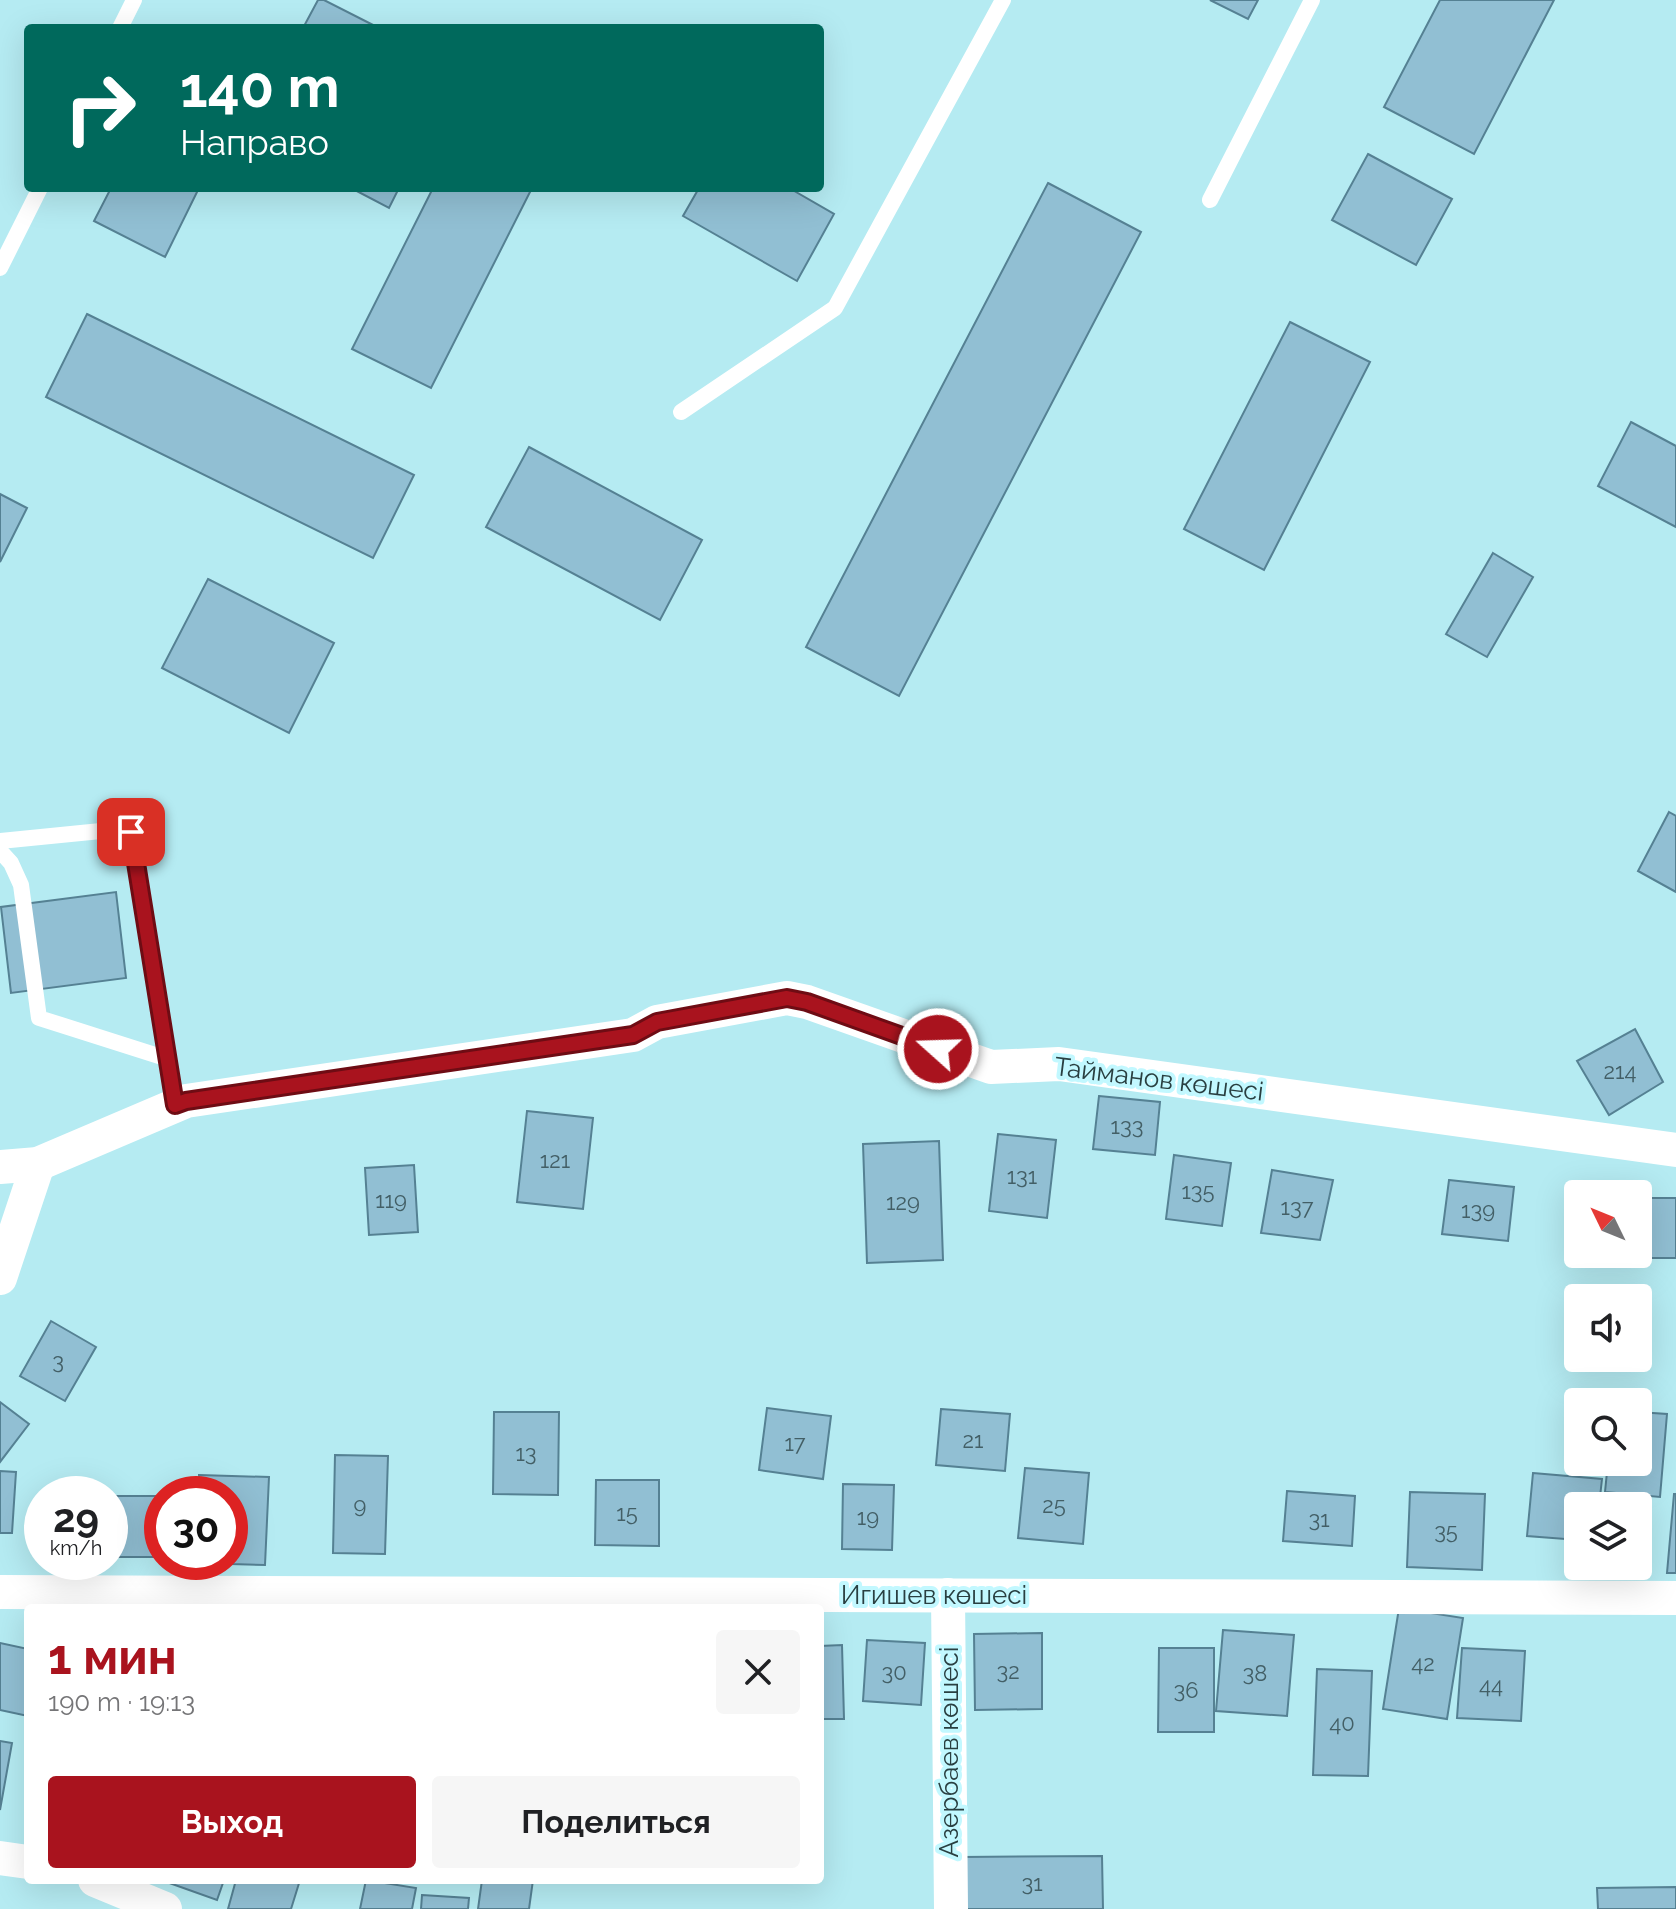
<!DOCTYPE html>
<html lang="ru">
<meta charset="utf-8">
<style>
body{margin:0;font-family:Raleway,sans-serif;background:#f6f6f6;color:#202124;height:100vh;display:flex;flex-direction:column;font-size:30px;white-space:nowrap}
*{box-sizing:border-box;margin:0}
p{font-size:26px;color:#757577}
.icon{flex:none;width:44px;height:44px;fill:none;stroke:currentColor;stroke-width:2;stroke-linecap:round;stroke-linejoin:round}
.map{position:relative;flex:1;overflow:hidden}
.details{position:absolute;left:24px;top:1604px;width:800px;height:280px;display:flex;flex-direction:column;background:#fff;border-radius:8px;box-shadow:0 8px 32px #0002}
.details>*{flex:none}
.top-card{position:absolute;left:24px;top:24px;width:800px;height:168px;border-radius:8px;box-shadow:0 8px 32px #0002;background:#00695c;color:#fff;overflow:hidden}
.needle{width:52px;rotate:313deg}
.buttons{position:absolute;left:1564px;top:1180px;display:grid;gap:16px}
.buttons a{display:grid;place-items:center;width:88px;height:88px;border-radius:8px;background:#fff;box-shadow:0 8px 32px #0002;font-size:40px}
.speed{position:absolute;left:24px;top:1476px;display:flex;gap:16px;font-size:40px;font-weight:700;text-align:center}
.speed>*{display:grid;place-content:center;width:104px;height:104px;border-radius:50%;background:#fff;box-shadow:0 8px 32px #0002;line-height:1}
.speed small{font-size:20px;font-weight:400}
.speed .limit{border:12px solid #d22;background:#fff;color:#111}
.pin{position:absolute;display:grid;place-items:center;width:68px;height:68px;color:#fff;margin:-34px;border-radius:16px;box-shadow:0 4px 12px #0006}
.me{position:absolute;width:88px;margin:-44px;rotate:290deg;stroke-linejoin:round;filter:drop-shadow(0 0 6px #0008)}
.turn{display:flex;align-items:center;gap:28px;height:168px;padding:0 24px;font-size:36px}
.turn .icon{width:104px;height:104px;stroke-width:2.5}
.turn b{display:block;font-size:56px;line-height:68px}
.round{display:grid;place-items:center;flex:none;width:84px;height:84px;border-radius:8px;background:#f6f6f6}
.overview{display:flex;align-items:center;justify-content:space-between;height:136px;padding:0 24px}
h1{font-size:48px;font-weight:700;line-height:60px;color:#a9131e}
.button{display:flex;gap:16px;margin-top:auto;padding:16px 24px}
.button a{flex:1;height:92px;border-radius:8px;background:#a9131e;color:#fff;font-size:32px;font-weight:700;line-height:92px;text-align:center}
.button a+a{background:#f6f6f6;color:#202124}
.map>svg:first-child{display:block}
.building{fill:#91bfd3;stroke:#558193;stroke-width:2}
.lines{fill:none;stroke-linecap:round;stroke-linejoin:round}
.lane{stroke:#fff;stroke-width:16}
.street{stroke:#fff;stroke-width:34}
.route-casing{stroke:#6e0c14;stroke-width:20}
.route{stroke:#a9131e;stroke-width:14}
.labels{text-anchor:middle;stroke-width:8;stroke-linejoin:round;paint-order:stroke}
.number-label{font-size:22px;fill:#435f66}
.street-label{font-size:26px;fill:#293f41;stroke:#c2f8ff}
</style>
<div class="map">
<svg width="1676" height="1909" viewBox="0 0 1676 1909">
<rect width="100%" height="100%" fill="#b5ebf2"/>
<g class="building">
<polygon points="318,0 324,0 379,28 303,28"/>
<polygon points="1210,0 1258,0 1248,19"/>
<polygon points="1440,0 1554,0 1474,154 1384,107"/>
<polygon points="1368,154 1452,199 1416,265 1332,220"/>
<polygon points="1048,183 1141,232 899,696 806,647"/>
<polygon points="111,188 199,188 165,257 94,221"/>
<polygon points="351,188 399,188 389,208"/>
<polygon points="433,188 532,188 431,388 352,349"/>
<polygon points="699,188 789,188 834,214 797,281 683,216"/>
<polygon points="87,314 414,475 373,558 46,397"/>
<polygon points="1290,322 1370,362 1264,570 1184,529"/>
<polygon points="1631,422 1676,446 1676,527 1598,486"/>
<polygon points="529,447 702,540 660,620 486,527"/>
<polygon points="0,494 27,508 0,562"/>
<polygon points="1493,553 1533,577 1487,657 1446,634"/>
<polygon points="208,579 334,643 289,733 162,668"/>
<polygon points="1669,812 1676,816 1676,892 1638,871"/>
<polygon points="116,892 126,978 11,993 1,907"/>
<polygon points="1635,1029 1663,1082 1609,1115 1577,1061"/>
<polygon points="1099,1096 1160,1102 1155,1155 1093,1149"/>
<polygon points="527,1111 593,1118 583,1209 517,1202"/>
<polygon points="998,1134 1056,1140 1047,1218 989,1211"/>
<polygon points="939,1141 943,1260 867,1263 863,1144"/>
<polygon points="1174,1155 1231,1163 1222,1226 1166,1219"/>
<polygon points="414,1165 418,1232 369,1235 365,1168"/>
<polygon points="1272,1170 1333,1180 1320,1240 1261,1233"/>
<polygon points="1449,1180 1514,1187 1508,1241 1442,1234"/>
<rect x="1642" y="1198" width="34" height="60"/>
<polygon points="51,1321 96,1347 65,1401 20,1376"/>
<polygon points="0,1402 29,1424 0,1462"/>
<polygon points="767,1408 831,1416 823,1479 759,1470"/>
<polygon points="941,1409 1010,1414 1005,1471 936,1465"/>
<polygon points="494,1412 559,1412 558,1495 493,1494"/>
<polygon points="1638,1412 1667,1414 1660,1497 1605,1492 1608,1462 1638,1462"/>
<polygon points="335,1455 388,1456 385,1554 333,1553"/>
<polygon points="1025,1468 1089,1473 1083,1544 1018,1538"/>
<polygon points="0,1471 16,1472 12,1533 0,1533"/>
<polygon points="1533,1473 1602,1479 1599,1506 1578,1506 1578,1540 1527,1536"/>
<polygon points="199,1475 269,1477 265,1565 196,1563 230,1562 230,1494 199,1494"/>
<polygon points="596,1480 659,1480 659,1546 595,1545"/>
<polygon points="843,1484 894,1485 892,1550 842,1549"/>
<polygon points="1287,1491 1355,1496 1352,1546 1283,1541"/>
<polygon points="1410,1492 1485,1494 1482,1570 1407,1567"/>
<polygon points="1674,1494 1676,1494 1676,1573 1667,1573"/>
<rect x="110" y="1496" width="52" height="61"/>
<polygon points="1399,1608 1463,1618 1447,1719 1383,1709"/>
<polygon points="1223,1630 1294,1635 1287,1716 1216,1711"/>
<polygon points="1042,1633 1042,1709 975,1710 974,1634"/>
<polygon points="867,1640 925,1643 921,1705 863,1701"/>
<polygon points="0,1643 28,1649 28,1716 0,1710"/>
<polygon points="842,1645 844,1719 820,1719 820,1646"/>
<polygon points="1159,1648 1214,1648 1214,1732 1158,1732"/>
<polygon points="1462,1648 1525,1651 1521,1721 1457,1718"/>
<polygon points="1317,1669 1372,1671 1368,1776 1313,1775"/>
<polygon points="0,1741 12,1743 0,1810"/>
<polygon points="1102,1856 1103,1909 962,1909 962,1857"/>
<polygon points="161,1880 224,1880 217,1900"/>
<polygon points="236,1880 300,1880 291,1909 228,1909"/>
<polygon points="366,1880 416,1888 412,1909 360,1909"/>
<polygon points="482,1880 533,1880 529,1909 478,1909"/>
<polygon points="1676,1887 1676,1909 1598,1909 1597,1888"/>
<polygon points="422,1895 469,1898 468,1909 421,1909"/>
</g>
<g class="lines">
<g class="lane">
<polyline points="120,28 134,0"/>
<polyline points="1210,200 1312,0"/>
<polyline points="0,268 40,188"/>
<polyline points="681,412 835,308 1003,0"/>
<polyline points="0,841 121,829 131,832 175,1105"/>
<polyline points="0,851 11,863 21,885 39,1018 168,1059"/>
</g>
<g class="street">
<polyline points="0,1167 38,1164 186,1101 633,1035 657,1022 787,998 807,1002 991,1067 1059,1064 1676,1150"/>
<polyline points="0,1278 38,1164"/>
<polyline points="0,1592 1676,1598"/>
<polyline points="948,1595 951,1909"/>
<polyline points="0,1858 28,1862"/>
<polyline points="95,1880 165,1909"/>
</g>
</g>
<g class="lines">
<defs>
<polyline id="route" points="131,832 175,1105 186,1101 633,1035 657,1022 787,998 807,1002 938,1049"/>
</defs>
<use href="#route" class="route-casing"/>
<use href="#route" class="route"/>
</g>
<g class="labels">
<g class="number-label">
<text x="1620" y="1079">214</text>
<text x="1127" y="1134">133</text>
<text x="555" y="1168">121</text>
<text x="1022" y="1184">131</text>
<text x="1198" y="1199">135</text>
<text x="391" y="1208">119</text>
<text x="903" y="1210">129</text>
<text x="1297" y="1215">137</text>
<text x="1478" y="1218">139</text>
<text x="58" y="1369">3</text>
<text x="973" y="1448">21</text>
<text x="795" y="1451">17</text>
<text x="526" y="1461">13</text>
<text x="360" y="1513">9</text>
<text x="1054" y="1513">25</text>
<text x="627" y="1521">15</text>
<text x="868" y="1525">19</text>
<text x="1319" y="1527">31</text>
<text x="1446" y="1539">35</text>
<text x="1423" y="1671">42</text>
<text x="1008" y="1679">32</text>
<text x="894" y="1680">30</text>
<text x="1255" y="1681">38</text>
<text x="1491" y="1693">44</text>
<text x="1186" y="1698">36</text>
<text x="1342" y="1731">40</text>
<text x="1032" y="1891">31</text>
</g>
<g class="street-label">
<text transform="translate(1159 1079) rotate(7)" y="9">Тайманов көшесі</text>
<text x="934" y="1604">Игишев көшесі</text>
<text transform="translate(949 1752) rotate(-90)" y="9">Азербаев көшесі</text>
</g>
</g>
</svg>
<div class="buttons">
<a><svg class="needle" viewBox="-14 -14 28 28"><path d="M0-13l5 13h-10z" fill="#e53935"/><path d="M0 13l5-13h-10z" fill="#757577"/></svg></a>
<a><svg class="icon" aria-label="sound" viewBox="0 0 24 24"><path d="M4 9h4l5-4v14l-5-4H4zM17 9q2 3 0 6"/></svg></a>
<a><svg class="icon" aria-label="search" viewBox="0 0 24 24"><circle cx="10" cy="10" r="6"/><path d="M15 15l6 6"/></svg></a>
<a><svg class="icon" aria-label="layers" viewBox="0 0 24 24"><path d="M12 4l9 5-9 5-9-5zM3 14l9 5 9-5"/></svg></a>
</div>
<div class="speed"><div>29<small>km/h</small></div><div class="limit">30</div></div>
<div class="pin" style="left:131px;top:832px;background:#d93025"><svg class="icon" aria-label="arrive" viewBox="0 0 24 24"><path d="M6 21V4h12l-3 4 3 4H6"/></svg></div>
<svg class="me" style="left:938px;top:1049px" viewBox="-20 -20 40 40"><circle r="17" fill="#a9131e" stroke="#fff" stroke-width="3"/><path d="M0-11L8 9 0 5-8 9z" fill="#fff"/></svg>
<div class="top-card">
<div class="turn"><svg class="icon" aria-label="right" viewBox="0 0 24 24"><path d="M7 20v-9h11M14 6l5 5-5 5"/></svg><div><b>140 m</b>Направо</div></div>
</div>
<section class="details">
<div class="overview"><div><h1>1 мин</h1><p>190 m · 19:13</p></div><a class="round"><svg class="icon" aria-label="close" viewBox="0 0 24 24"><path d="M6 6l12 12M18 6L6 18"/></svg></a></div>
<div class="button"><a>Выход</a><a>Поделиться</a></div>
</section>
</div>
